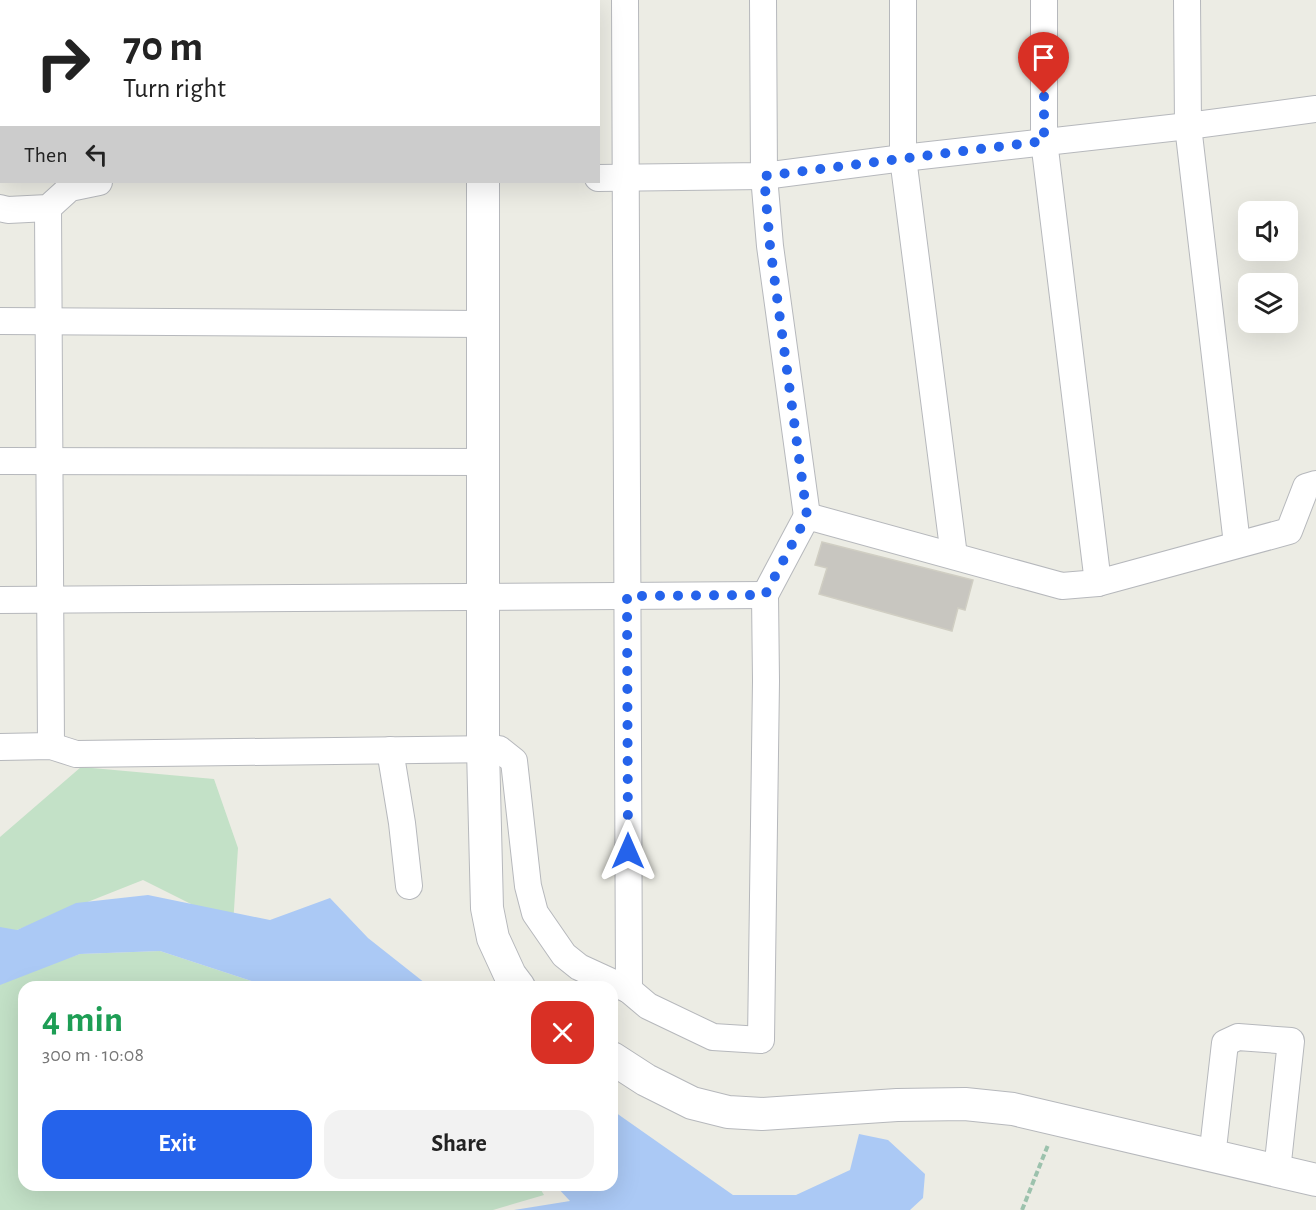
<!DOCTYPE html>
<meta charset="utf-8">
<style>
body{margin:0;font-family:"Alegreya Sans",sans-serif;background:#f2f2f2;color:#222;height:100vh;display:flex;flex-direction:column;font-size:22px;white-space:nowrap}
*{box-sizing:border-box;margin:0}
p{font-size:20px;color:#767676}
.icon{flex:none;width:33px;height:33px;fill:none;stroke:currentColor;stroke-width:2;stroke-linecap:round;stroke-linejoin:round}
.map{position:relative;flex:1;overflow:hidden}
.drawer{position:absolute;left:18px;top:981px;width:600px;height:210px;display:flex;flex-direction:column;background:#fff;border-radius:18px;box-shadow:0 6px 24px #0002}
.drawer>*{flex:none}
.hud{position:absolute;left:0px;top:0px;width:600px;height:183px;box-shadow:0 6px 24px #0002;background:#fff;color:#222;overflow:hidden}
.buttons{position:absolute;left:1238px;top:201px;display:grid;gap:12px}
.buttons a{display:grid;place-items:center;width:60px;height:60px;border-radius:12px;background:#fff;box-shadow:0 6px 24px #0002;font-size:30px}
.pin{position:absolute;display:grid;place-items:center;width:51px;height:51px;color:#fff;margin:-62px -26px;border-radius:50% 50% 50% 0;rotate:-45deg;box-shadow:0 0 6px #0007}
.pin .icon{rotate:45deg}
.me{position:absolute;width:66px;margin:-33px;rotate:0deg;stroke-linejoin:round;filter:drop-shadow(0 0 4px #0008)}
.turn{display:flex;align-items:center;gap:21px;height:126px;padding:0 24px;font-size:27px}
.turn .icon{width:78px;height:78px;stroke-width:2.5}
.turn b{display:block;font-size:42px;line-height:51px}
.then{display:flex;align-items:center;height:57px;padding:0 24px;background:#0003;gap:12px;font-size:22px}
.round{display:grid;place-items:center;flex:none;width:63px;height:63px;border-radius:18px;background:#f2f2f2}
.head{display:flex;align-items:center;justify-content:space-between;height:102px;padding:0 24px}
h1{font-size:36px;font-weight:600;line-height:45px;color:#1e9e55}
.primary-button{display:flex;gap:12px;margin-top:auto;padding:12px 24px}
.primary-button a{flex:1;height:69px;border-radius:18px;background:#2563eb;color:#fff;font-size:24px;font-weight:600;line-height:69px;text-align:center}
.primary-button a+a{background:#f2f2f2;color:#222}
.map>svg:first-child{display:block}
.green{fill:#c3e1c7}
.water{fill:#abc9f5}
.building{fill:#c8c6c0;stroke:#d0cec3;stroke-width:1.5}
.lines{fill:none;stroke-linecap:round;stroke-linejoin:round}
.minor-casing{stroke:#b6b8bc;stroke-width:28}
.tertiary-casing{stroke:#b6b8bc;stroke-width:34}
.path{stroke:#9cc2ad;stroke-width:4;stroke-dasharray:6 3;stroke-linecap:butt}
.minor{stroke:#fff;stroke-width:26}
.tertiary{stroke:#fff;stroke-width:32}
.route{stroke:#2563eb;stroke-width:10;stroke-dasharray:0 18}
</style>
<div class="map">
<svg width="1316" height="1210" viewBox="0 0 1316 1210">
<rect width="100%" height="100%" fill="#ecece4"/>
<g class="green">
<polygon points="0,0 116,0 117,1 2,2 1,175 0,175"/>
<polygon points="81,767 214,779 238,848 233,925 143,880 17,930 0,931 0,837"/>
<polygon points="160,951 270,987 24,987 24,1185 538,1185 544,1195 493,1210 0,1210 0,981 80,954"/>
</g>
<g class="water">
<polygon points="148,895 270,920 330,898 368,938 430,987 270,987 160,951 80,954 0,985 0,927 17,930 76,903"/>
<polygon points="612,1110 733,1195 796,1195 850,1170 859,1134 888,1140 925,1174 923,1198 910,1210 514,1210 570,1201 555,1185 612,1185"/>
</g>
<polygon class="building" points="822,542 973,580 965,610 958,608 952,631 819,594 827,568 815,565"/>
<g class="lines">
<defs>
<g id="minor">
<polyline points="190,0 190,2"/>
<polyline points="333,0 333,2"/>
<polyline points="625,0 629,990"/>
<polyline points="763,0 764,176 770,246 807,516"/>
<polyline points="903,0 903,158 954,556"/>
<polyline points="1044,0 1044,141 1098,583"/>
<polyline points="1187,0 1188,126 1237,544"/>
<polyline points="598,178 764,176 903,158 1188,126 1316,109"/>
<polyline points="0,208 8,210 48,208 70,188 99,182"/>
<polyline points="48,208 51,746"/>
<polyline points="0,321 483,324"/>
<polyline points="0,461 483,462"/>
<polyline points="0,600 765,595"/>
<polyline points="0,747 51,746 76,754 499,749 514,761 528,886 535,913 564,955 579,967 629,990 648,1006 713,1037 761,1040 766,681 765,595 807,516 1062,586 1098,583 1289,531 1306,487 1316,484"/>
<polyline points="390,750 402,823 409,886"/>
<polyline points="1210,1156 1214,1140 1225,1043 1238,1037 1291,1041 1277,1171"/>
</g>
<g id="tertiary">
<polyline points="480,0 480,2"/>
<polyline points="483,182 483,749 487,908 493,938 510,975 519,987"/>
<polyline points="612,1058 646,1080 692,1103 728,1112 762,1114 897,1105 965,1104 1013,1109 1316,1180"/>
</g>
</defs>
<use href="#minor" class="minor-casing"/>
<use href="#tertiary" class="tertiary-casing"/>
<polyline class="path" points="1022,1210 1048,1145"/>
<use href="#minor" class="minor"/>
<use href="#tertiary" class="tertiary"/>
</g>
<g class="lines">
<polyline class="route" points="628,851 627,596 765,595 807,516 770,246 764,176 1044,141 1044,94"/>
</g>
</svg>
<div class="buttons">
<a><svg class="icon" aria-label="sound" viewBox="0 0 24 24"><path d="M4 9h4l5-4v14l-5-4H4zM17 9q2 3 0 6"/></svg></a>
<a><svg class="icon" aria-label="layers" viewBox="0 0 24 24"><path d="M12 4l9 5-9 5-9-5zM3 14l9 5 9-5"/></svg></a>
</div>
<div class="pin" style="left:1044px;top:94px;background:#d93025"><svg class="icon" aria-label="arrive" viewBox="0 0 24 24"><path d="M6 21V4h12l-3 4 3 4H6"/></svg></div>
<svg class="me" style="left:628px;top:851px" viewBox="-20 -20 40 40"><path d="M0-17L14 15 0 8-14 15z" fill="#2563eb" stroke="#fff" stroke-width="4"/></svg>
<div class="hud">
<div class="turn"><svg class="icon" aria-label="right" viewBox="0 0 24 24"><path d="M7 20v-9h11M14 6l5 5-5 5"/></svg><div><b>70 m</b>Turn right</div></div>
<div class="then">Then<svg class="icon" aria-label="left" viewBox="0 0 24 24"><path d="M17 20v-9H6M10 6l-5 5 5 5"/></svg></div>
</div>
<section class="drawer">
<div class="head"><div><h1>4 min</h1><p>300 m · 10:08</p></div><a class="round" style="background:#d93025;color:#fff"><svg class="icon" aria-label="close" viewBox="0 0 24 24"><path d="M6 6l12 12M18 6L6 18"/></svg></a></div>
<div class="primary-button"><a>Exit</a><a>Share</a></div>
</section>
</div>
